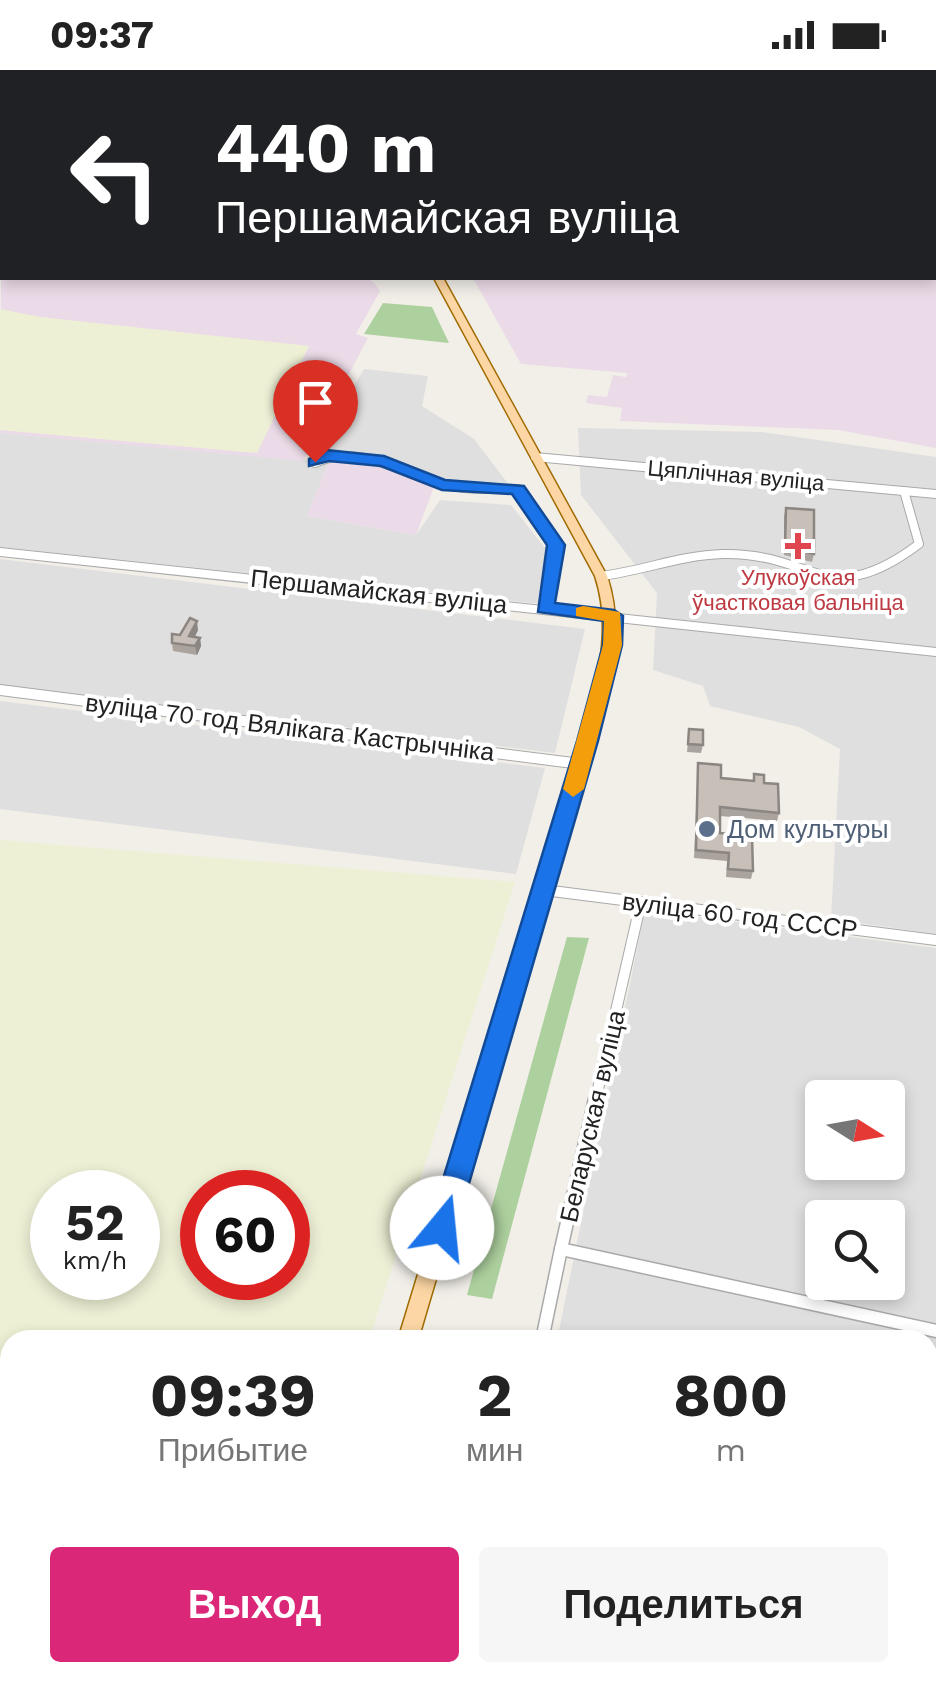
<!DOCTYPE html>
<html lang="ru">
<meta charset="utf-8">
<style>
body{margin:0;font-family:"Work Sans",sans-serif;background:#f6f6f6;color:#222;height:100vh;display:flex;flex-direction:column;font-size:38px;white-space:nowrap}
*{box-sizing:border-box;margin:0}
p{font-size:32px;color:#767676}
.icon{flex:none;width:55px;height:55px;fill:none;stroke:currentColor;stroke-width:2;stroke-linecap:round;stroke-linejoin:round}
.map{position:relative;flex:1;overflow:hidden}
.drawer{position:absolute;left:0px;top:1260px;width:938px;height:352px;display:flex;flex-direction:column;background:#fff;border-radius:30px 30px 0 0;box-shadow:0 5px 15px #0003}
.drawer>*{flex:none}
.guide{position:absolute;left:0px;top:0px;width:938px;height:210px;box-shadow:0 5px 15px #0003;background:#202124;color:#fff;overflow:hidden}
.needle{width:65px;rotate:101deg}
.fabs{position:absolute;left:805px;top:1010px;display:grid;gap:20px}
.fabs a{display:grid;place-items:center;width:100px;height:100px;border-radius:10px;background:#fff;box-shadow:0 5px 15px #0003;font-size:50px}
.speed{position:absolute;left:30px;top:1100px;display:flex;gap:20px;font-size:50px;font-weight:700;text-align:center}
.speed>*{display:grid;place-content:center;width:130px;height:130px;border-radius:50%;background:#fff;box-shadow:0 5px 15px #0003;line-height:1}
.speed small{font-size:25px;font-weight:400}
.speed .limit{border:15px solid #d22;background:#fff;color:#111}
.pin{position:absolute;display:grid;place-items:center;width:85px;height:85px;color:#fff;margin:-102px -42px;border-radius:50% 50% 50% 0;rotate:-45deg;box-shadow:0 0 10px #0007}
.pin .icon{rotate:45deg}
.me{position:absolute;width:110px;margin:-55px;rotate:17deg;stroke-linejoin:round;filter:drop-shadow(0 0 8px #0008)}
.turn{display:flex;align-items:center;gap:35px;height:210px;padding:0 50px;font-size:45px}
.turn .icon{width:130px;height:130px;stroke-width:2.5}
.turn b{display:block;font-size:70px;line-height:85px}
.eta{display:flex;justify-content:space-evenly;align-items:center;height:170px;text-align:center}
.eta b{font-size:60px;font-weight:700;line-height:70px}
.primary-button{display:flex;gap:20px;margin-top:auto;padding:20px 50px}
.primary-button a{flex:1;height:115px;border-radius:10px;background:#db2777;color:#fff;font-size:40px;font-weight:700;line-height:115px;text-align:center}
.primary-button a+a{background:#f6f6f6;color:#222}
.status{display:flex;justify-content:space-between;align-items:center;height:70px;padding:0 50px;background:#fff;direction:ltr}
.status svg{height:28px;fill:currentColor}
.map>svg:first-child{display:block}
.residential{fill:#e0dfdf;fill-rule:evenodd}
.industrial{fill:#ebdbe8}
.farmland{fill:#eef0d5;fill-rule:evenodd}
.forest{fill:#add19e}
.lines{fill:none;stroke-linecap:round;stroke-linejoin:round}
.street-far3-casing{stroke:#a9a9a9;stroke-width:8}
.street-far2-casing{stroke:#a9a9a9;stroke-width:10}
.street-far1-casing{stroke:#a9a9a9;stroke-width:12}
.street-casing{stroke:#a9a9a9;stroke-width:15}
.primary-casing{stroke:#a06b00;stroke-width:3}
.street-far3{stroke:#fff;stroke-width:6}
.street-far2{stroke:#fff;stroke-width:8}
.street-far1{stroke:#fff;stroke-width:10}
.street{stroke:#fff;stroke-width:12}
.primary{fill:#fcd6a4;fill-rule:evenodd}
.rail-casing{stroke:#707070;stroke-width:5}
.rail{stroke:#fff;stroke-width:2.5;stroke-dasharray:6;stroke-linecap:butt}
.wall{fill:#aba49e}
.shaded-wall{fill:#8b8681}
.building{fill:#c7bfb8;stroke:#8b8681;stroke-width:2.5}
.route{fill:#1a73e8;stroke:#114b97;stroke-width:2.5}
.slow{fill:#f59e0b}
.health-dot{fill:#e0444e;stroke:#fff;stroke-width:4}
.service-dot{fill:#5c6f8a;stroke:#fff;stroke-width:4}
.labels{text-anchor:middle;stroke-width:8;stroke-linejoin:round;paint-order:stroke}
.far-street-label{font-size:22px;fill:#222;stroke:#fff}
.far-health-label{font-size:22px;fill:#be3a42;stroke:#fff}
.street-label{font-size:25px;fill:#222;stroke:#fff}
.service-label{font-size:25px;fill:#4e5e75;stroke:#fff;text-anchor:start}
</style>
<div class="status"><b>09:37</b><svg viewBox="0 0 49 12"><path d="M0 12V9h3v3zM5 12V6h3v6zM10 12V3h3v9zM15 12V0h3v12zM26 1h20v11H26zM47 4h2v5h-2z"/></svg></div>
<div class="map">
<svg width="936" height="1611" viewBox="0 0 936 1611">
<rect width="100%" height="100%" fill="#f2efe9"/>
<g class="residential">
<polygon points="364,299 428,306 422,336 474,369 509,415 439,413 399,392 314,384"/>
<polygon points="578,358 762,362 936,387 936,864 831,849 840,679 799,657 710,636 703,616 653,600 657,523 581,425"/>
<polygon points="0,363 329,392 307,446 416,465 440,430 511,435 545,478 542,534 0,477"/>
<polygon points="0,489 585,559 555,683 0,615"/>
<polygon points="0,631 545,698 516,804 0,739"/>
<path d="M645 840 936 878V1611H487L488 1602H928V1270H557ZM822 1028H888V1092H822ZM822 1148H888V1212H822Z"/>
</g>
<g class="industrial">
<polygon points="2,53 2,208 368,208 375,214 380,221 356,264 368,268 303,391 0,363"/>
<polygon points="936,104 936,378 838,360 620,351 622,338 586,333 588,325 607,327 613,305 626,307 627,303 521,294 473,208 935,208"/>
<polygon points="340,389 390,395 435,414 416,465 307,446 329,392"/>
</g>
<g class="farmland">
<polygon points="0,239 40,247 309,276 257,383 0,360"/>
<path d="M0 770 515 812 369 1270H10V1602L263 1603 260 1611H0ZM52 1122H138V1208H52ZM202 1122H288V1208H202Z"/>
</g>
<g class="forest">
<polygon points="383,233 432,237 449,273 364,264"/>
<polygon points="567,867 589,868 492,1229 467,1225"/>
</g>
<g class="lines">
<defs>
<polyline id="street-far3" points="489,0 503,2"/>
<g id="street-far2">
<polyline points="535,387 936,424"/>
<path d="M315 393C361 372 401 405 446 415 469 421 494 418 518 419L556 475 545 538"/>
<polyline points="0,482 936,582"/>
<path d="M601 506C642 501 681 485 723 484 813 482 827 543 919 474L904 421"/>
</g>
<g id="street-far1">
<polyline points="0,620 581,694"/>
<polyline points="544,820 936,870"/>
<polyline points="595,1032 641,832"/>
</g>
<g id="street">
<polyline points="595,1029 561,1179 936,1261"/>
<polyline points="542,1270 561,1179"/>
<polyline points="703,1602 730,1611"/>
<polyline points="468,1611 470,1602"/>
</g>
<g id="primary">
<polygon points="435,0 446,0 443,2 435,2"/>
<path d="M434 208H443L607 506C623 555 613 598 602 646L418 1270H398L588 646C600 598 611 555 595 506Z"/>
<polygon points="297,1602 319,1602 317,1611 295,1611"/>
</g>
</defs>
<use href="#street-far3" class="street-far3-casing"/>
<use href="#street-far2" class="street-far2-casing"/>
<use href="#street-far1" class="street-far1-casing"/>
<use href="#street" class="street-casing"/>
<use href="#primary" class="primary-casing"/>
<use href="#street-far3" class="street-far3"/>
<use href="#street-far2" class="street-far2"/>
<use href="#street-far1" class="street-far1"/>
<use href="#street" class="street"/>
<use href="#primary" class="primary"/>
<defs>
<g id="rail">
<polyline points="362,0 385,2"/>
<polyline points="568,0 583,2"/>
<polyline points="167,2 193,0"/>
<polyline points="798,2 807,0"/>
<polyline points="860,2 901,2"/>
</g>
</defs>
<use href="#rail" class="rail-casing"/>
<use href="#rail" class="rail"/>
</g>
<g class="wall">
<polygon points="786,438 814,484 812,492 784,485 784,446"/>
<polygon points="198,560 195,567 200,568 201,576 197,585 173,581 172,573 180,565"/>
<polygon points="689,659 703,675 701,683 687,682"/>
<polygon points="698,693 721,708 753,711 754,704 764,713 779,743 777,751 720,746 720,763 753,801 751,809 726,807 727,791 694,788"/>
</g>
<g class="shaded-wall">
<polygon points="197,551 198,560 191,574 189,566"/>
<polygon points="200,568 201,576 197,585 195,576"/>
</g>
<g class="building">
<polygon points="786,438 814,440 814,484 785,477"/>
<polygon points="190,548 197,551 189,566 200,568 195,576 172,573 172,564 180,565"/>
<polygon points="689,659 703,660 703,675 688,674"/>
<polygon points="698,693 721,695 721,708 754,711 754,704 764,705 764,713 778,714 779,743 720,737 720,763 752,766 753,801 728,799 729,783 696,780"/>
</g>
<polygon class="route" points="326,380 384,386 445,410 524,416 565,475 555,533 614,540 623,546 622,575 598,671 456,1158 452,1167 442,1170 432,1167 428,1158 577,671 603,575 604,551 538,542 547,475 512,424 442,420 381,396 329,391 309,396 309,389"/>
<polygon class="slow" points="583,536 620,542 622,575 584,719 573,727 563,719 603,575 604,551 576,546 576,538"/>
<path class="health-dot" d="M793 461h10v10h10v10h-10v10h-10v-10h-10v-10h10z"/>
<circle class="service-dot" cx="707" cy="759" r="10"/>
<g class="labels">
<g class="far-street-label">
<text transform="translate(736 405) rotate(5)" y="8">Цяплічная вуліца</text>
</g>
<g class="far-health-label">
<text x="798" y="515">Улукоўская<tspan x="798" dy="25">ўчастковая бальніца</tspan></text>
</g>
<g class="street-label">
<text transform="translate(379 521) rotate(6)" y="9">Першамайская вуліца</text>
<text transform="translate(290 657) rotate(7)" y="9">вуліца 70 год Вялікага Кастрычніка</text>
<text transform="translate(740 845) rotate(7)" y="9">вуліца 60 год СССР</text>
<text transform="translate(592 1046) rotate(-77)" y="9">Беларуская вуліца</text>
</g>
<g class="service-label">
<text x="727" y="768">Дом культуры</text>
</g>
</g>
</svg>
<div class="fabs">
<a><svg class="needle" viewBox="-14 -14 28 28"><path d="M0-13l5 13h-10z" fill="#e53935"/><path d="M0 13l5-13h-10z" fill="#767676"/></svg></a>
<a><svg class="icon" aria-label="search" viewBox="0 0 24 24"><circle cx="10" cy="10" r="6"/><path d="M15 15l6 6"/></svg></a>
</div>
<div class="speed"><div>52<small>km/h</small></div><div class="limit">60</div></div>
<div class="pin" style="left:315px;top:392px;background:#d93025"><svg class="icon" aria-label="arrive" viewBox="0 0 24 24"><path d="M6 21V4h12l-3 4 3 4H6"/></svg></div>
<svg class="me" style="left:442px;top:1158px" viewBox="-20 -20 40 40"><circle r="19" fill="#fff"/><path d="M0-13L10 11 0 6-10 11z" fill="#1a73e8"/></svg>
<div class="guide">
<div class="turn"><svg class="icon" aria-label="left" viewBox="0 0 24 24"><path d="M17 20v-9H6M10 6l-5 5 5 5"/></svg><div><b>440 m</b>Першамайская вуліца</div></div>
</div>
<section class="drawer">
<div class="eta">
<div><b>09:39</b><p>Прибытие</p></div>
<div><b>2</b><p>мин</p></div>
<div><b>800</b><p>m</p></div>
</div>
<div class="primary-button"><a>Выход</a><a>Поделиться</a></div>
</section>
</div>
